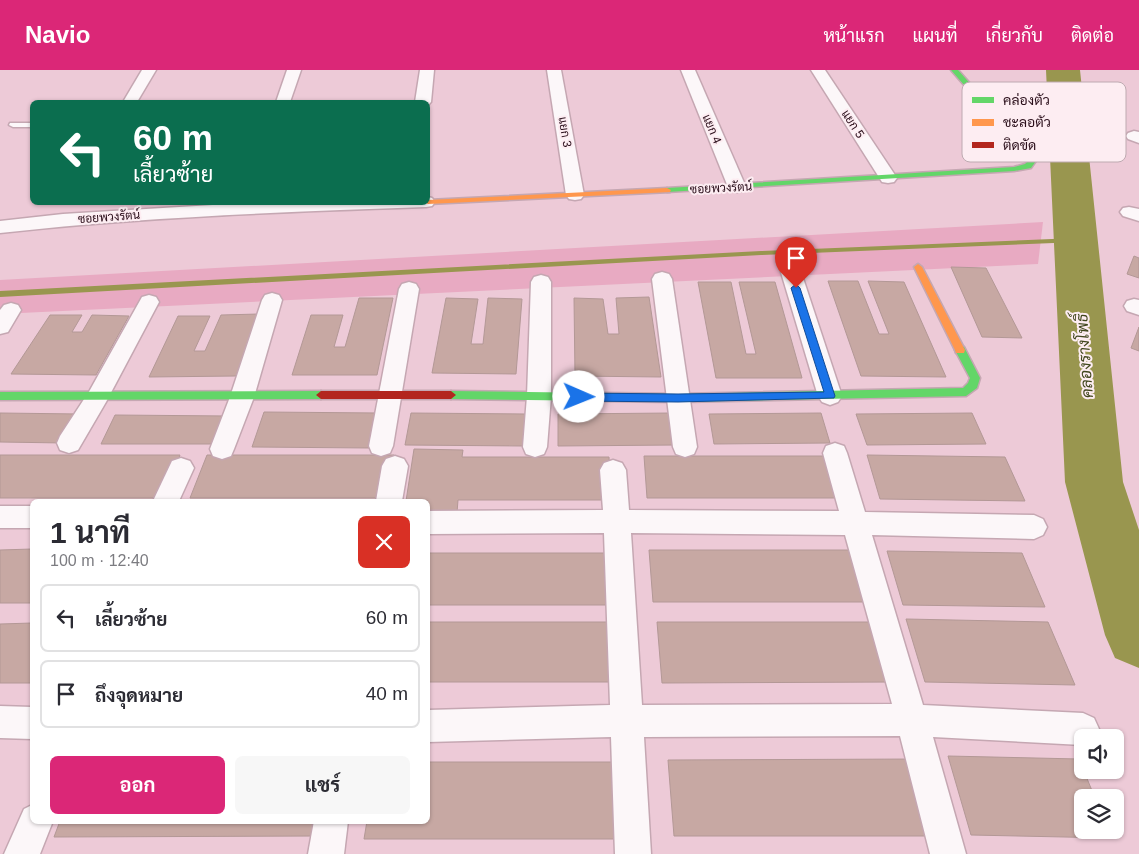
<!DOCTYPE html>
<html lang="th">
<meta charset="utf-8">
<style>
body{margin:0;font-family:Arial,Sarabun,sans-serif;background:#f7f7f7;color:#2b2b33;height:100vh;display:flex;flex-direction:column;font-size:19px;white-space:nowrap}
*{box-sizing:border-box;margin:0}
p{font-size:16px;color:#7c7c81}
.icon{flex:none;width:28px;height:28px;fill:none;stroke:currentColor;stroke-width:2;stroke-linecap:round;stroke-linejoin:round}
.map{position:relative;flex:1;overflow:hidden}
.sheet{position:absolute;left:30px;top:429px;width:400px;height:325px;display:flex;flex-direction:column;background:#fff;border-radius:8px;box-shadow:0 1px 4px #0004}
.sheet>*{flex:none}
.banner{position:absolute;left:30px;top:30px;width:400px;height:105px;border-radius:8px;box-shadow:0 1px 4px #0004;background:#0b6e4f;color:#fff;overflow:hidden}
.buttons{position:absolute;left:1074px;top:659px;display:grid;gap:10px}
.buttons a{display:grid;place-items:center;width:50px;height:50px;border-radius:8px;background:#fff;box-shadow:0 1px 4px #0004;font-size:25px}
.pin{position:absolute;display:grid;place-items:center;width:42px;height:42px;color:#fff;margin:-51px -21px;border-radius:50% 50% 50% 0;rotate:-45deg;box-shadow:0 0 5px #0007}
.pin .icon{rotate:45deg}
.me{position:absolute;width:55px;margin:-28px;rotate:91deg;stroke-linejoin:round;filter:drop-shadow(0 0 4px #0008)}
.turn{display:flex;align-items:center;gap:18px;height:105px;padding:0 20px;font-size:22px}
.turn .icon{width:65px;height:65px;stroke-width:2.5}
.turn b{display:block;font-size:35px;line-height:42px}
.round{display:grid;place-items:center;flex:none;width:52px;height:52px;border-radius:8px;background:#f7f7f7}
.head{display:flex;align-items:center;justify-content:space-between;height:85px;padding:0 20px}
h1{font-size:30px;font-weight:700;line-height:38px}
.cta{display:flex;gap:10px;margin-top:auto;padding:10px 20px}
.cta a{flex:1;height:58px;border-radius:8px;background:#db2777;color:#fff;font-size:20px;font-weight:700;line-height:58px;text-align:center}
.cta a+a{background:#f7f7f7;color:#2b2b33}
ul{padding:0;list-style:none}
li{display:flex;align-items:center;gap:15px;height:68px;margin:0 10px 8px;padding:0 10px;border:2px solid #e1e1e2;border-radius:8px}
li div{flex:1}
li b{display:block;font-size:19px}
li em{font-style:normal}
header{display:flex;align-items:center;gap:30px;box-sizing:border-box;height:70px;padding:0 25px;background:#db2777;color:#fff}
header strong{font-size:24px}
nav{display:flex;gap:28px;margin-inline-start:auto;font-size:18px}
.map>svg:first-child{display:block}
.green{fill:#e8aac2}
.lines{fill:none;stroke-linecap:round;stroke-linejoin:round}
.stream{fill:#99964f;fill-rule:evenodd}
.river{fill:#99964f;fill-rule:evenodd}
.building{fill:#c7a8a3;stroke:#b39896}
.lane-casing{stroke:#c5a7b2;stroke-width:3}
.street-casing{stroke:#c5a7b2;stroke-width:3}
.fast-casing{stroke:#c5a7b2;stroke-width:3}
.slow-casing{stroke:#c5a7b2;stroke-width:3}
.jam-casing{stroke:#c5a7b2;stroke-width:3}
.lane{fill:#fcf7f9;fill-rule:evenodd}
.street{fill:#fcf7f9;fill-rule:evenodd}
.fast{fill:#63d668;fill-rule:evenodd}
.slow{fill:#ff974d;fill-rule:evenodd}
.jam{fill:#b3261e;fill-rule:evenodd}
.route{fill:#1a73e8;stroke:#114b97}
.labels{text-anchor:middle;stroke-width:4;stroke-linejoin:round;paint-order:stroke}
.far-street-label{font-size:12px;fill:#2a0e1a;stroke:#fdedf2}
.water-label{font-size:16px;font-style:italic;fill:#40461d;stroke:#fdedf2}
.key{fill:#fdedf2;stroke:#beaab1;stroke-width:1}
.key-label{font-size:14px;fill:#2a0e1a}
</style>
<header>
<strong>Navio</strong>
<nav><a>หน้าแรก</a><a>แผนที่</a><a>เกี่ยวกับ</a><a>ติดต่อ</a></nav>
</header>
<div class="map">
<svg width="1139" height="784" viewBox="0 0 1139 784">
<rect width="100%" height="100%" fill="#edcad7"/>
<polygon class="green" points="1043,152 1038,194 0,244 0,210"/>
<g class="lines">
<polygon class="stream" points="1076,168 1079,168 1079,172 761,185 0,227 0,221 761,181"/>
<polygon class="river" points="1046,0 1080,0 1123,412 1139,460 1139,598 1115,588 1105,565 1065,412"/>
</g>
<g class="building">
<polygon points="1134,186 1139,188 1139,208 1127,204"/>
<polygon points="951,197 986,198 1022,268 982,267"/>
<polygon points="828,211 858,211 879,264 889,264 868,211 904,212 946,307 861,306"/>
<polygon points="698,212 731,212 746,284 756,284 739,212 775,212 802,308 716,308"/>
<polygon points="649,227 661,307 575,306 574,228 603,229 608,264 619,264 616,228"/>
<polygon points="359,228 393,228 377,305 292,305 311,245 343,245 334,277 345,277"/>
<polygon points="446,228 478,229 471,274 483,274 488,228 522,229 516,304 432,303"/>
<polygon points="259,244 236,306 149,307 178,246 210,246 194,281 205,281 221,245"/>
<polygon points="50,245 82,245 72,262 82,262 92,245 129,246 96,305 11,304"/>
<polygon points="1139,257 1139,281 1131,278"/>
<polygon points="264,342 378,343 370,378 252,377"/>
<polygon points="0,343 80,344 64,373 0,372"/>
<polygon points="411,343 525,344 523,376 405,375"/>
<polygon points="672,343 676,375 558,376 558,344"/>
<polygon points="821,343 830,373 714,374 709,344"/>
<polygon points="972,343 986,374 867,375 856,344"/>
<polygon points="115,345 228,346 217,374 101,374"/>
<polygon points="414,379 463,380 462,387 609,387 611,430 458,430 457,443 428,443 428,431 406,431"/>
<polygon points="0,385 180,385 163,428 0,428"/>
<polygon points="207,385 394,385 386,428 190,428"/>
<polygon points="867,385 1005,387 1025,431 880,429"/>
<polygon points="644,386 831,386 843,428 647,428"/>
<polygon points="32,479 32,533 0,533 0,480"/>
<polygon points="649,480 855,480 869,532 653,532"/>
<polygon points="887,481 1022,483 1045,537 903,535"/>
<polygon points="428,483 615,483 618,535 428,535"/>
<polygon points="906,549 1048,552 1075,615 925,612"/>
<polygon points="428,552 611,552 614,612 428,612"/>
<polygon points="657,552 878,552 895,612 662,613"/>
<polygon points="32,553 32,613 0,613 0,554"/>
<polygon points="948,686 1079,689 1095,728 1082,728 1082,760 1108,760 1111,768 971,765"/>
<polygon points="916,689 938,766 674,766 668,690"/>
<polygon points="428,692 624,692 628,769 364,769 367,751 428,751"/>
<polygon points="60,751 321,751 318,766 54,767"/>
</g>
<g class="lines">
<defs>
<polygon id="lane" points="10,53 32,53 32,57 13,57 9,55"/>
<g id="street">
<polygon points="142,0 156,0 137,32 123,32"/>
<polygon points="287,0 301,0 290,32 276,32"/>
<polygon points="420,0 434,0 431,32 428,35 428,32 415,32"/>
<polygon points="547,0 561,0 584,125 581,129 575,130 569,129 566,125"/>
<polygon points="681,0 695,0 746,117 743,121 737,122 731,121 728,117"/>
<polygon points="811,0 825,0 897,108 894,112 888,113 882,112"/>
<polygon points="1134,61 1139,62 1139,73 1128,69 1126,66 1128,63"/>
<path d="M428 127 432 128 435 132 432 136 426 137C284 142 141 147 0 163V151L63 144 246 133 428 132Z"/>
<polygon points="1129,137 1139,139 1139,151 1123,146 1120,142 1123,138"/>
<polygon points="790,193 797,194 800,199 842,326 838,332 830,335 822,332 818,326 780,199 783,194"/>
<polygon points="662,202 669,204 672,209 697,377 694,384 685,387 676,384 673,377 652,209 655,204"/>
<polygon points="541,205 548,207 551,212 551,326 547,377 544,384 535,387 526,384 523,377 527,326 531,212 534,207"/>
<polygon points="409,212 416,214 419,219 393,376 390,383 381,386 372,383 369,376 399,219 402,214"/>
<polygon points="272,223 279,225 282,230 254,327 234,379 231,386 222,389 213,386 210,379 230,327 262,230 265,225"/>
<polygon points="149,225 156,227 159,232 106,332 78,380 69,383 60,380 57,373 60,366 90,320 142,227"/>
<polygon points="1134,229 1139,230 1139,245 1127,241 1124,236 1127,231"/>
<polygon points="11,233 18,235 21,240 8,262 0,264 0,240 4,235"/>
<path d="M835 373 844 376 847 383 865 442 1034 445 1043 449 1047 457 1043 465 1034 469 872 465 923 635 1083 643 1094 648 1099 659 1096 668H1082V675L933 667 966 784H930L900 666 644 667 651 784H615L611 667 428 672V640L610 635 604 463 428 464V441L603 440 600 400 604 393 613 390 622 393 626 400 629 440 839 441 823 383 826 376ZM631 463 845 465 892 634 642 635Z"/>
<polygon points="395,386 404,389 408,396 402,431 376,431 382,396 386,389"/>
<polygon points="181,388 190,391 194,398 179,431 153,431 172,391"/>
<rect x="0" y="436" width="32" height="22"/>
<polygon points="0,636 32,637 32,669 0,668"/>
<polygon points="32,735 32,751 53,751 40,784 4,784 24,739"/>
<polygon points="314,751 348,751 344,784 308,784"/>
</g>
<g id="fast">
<polygon points="951,0 958,0 1031,82 1036,91 1031,98 1014,101 667,122 663,120 667,118 1014,97 1025,94 1028,91 1025,85"/>
<polygon points="960,276 964,277 980,308 977,318 966,326 678,332 451,329 446,325 451,321 678,324 963,318 968,313 970,308 955,280"/>
<polygon points="321,321 326,325 321,329 0,330 0,322"/>
</g>
<g id="slow">
<polygon points="667,118 671,120 670,122 428,134 424,132 428,132 428,130"/>
<polygon points="918,194 922,197 965,280 964,283 956,283 955,280 914,197"/>
</g>
<polygon id="jam" points="321,321 451,321 456,325 451,329 321,329 316,325"/>
</defs>
<use href="#lane" class="lane-casing"/>
<use href="#street" class="street-casing"/>
<use href="#fast" class="fast-casing"/>
<use href="#slow" class="slow-casing"/>
<use href="#jam" class="jam-casing"/>
<use href="#lane" class="lane"/>
<use href="#street" class="street"/>
<use href="#fast" class="fast"/>
<use href="#slow" class="slow"/>
<use href="#jam" class="jam"/>
</g>
<polygon class="route" points="796,214 800,218 835,326 834,328 678,332 579,331 573,327 579,323 678,324 824,322 791,218"/>
<g class="labels">
<g class="far-street-label">
<text transform="translate(853 54) rotate(57)" y="4">แยก 5</text>
<text transform="translate(712 59) rotate(67)" y="4">แยก 4</text>
<text transform="translate(565 62) rotate(80)" y="4">แยก 3</text>
<text transform="translate(721 118) rotate(-3)" y="4">ซอยพวงรัตน์</text>
<text transform="translate(109 147) rotate(-4)" y="4">ซอยพวงรัตน์</text>
</g>
<g class="water-label">
<text transform="translate(1084 286) rotate(-94)" y="6">คลองรางโพธิ์</text>
</g>
</g>
<rect x="962" y="12" width="164" height="80" rx="8" class="key"/>
<rect x="972" y="27" width="22" height="6" fill="#63d668"/>
<rect x="972" y="49" width="22" height="7" fill="#ff974d"/>
<rect x="972" y="72" width="22" height="6" fill="#b3261e"/>
<g class="key-label">
<text x="1003" y="35">คล่องตัว</text>
<text x="1003" y="57">ชะลอตัว</text>
<text x="1003" y="80">ติดขัด</text>
</g>
</svg>
<div class="buttons">
<a><svg class="icon" aria-label="sound" viewBox="0 0 24 24"><path d="M4 9h4l5-4v14l-5-4H4zM17 9q2 3 0 6"/></svg></a>
<a><svg class="icon" aria-label="layers" viewBox="0 0 24 24"><path d="M12 4l9 5-9 5-9-5zM3 14l9 5 9-5"/></svg></a>
</div>
<div class="pin" style="left:796px;top:218px;background:#d93025"><svg class="icon" aria-label="arrive" viewBox="0 0 24 24"><path d="M6 21V4h12l-3 4 3 4H6"/></svg></div>
<svg class="me" style="left:579px;top:327px" viewBox="-20 -20 40 40"><circle r="19" fill="#fff"/><path d="M0-13L10 11 0 6-10 11z" fill="#1a73e8"/></svg>
<div class="banner">
<div class="turn"><svg class="icon" aria-label="left" viewBox="0 0 24 24"><path d="M17 20v-9H6M10 6l-5 5 5 5"/></svg><div><b>60 m</b>เลี้ยวซ้าย</div></div>
</div>
<section class="sheet">
<div class="head"><div><h1>1 นาที</h1><p>100 m · 12:40</p></div><a class="round" style="background:#d93025;color:#fff"><svg class="icon" aria-label="close" viewBox="0 0 24 24"><path d="M6 6l12 12M18 6L6 18"/></svg></a></div>
<ul>
<li><svg class="icon" aria-label="left" viewBox="0 0 24 24"><path d="M17 20v-9H6M10 6l-5 5 5 5"/></svg><div><b>เลี้ยวซ้าย</b></div><em>60 m</em></li>
<li><svg class="icon" aria-label="arrive" viewBox="0 0 24 24"><path d="M6 21V4h12l-3 4 3 4H6"/></svg><div><b>ถึงจุดหมาย</b></div><em>40 m</em></li>
</ul>
<div class="cta"><a>ออก</a><a>แชร์</a></div>
</section>
</div>
